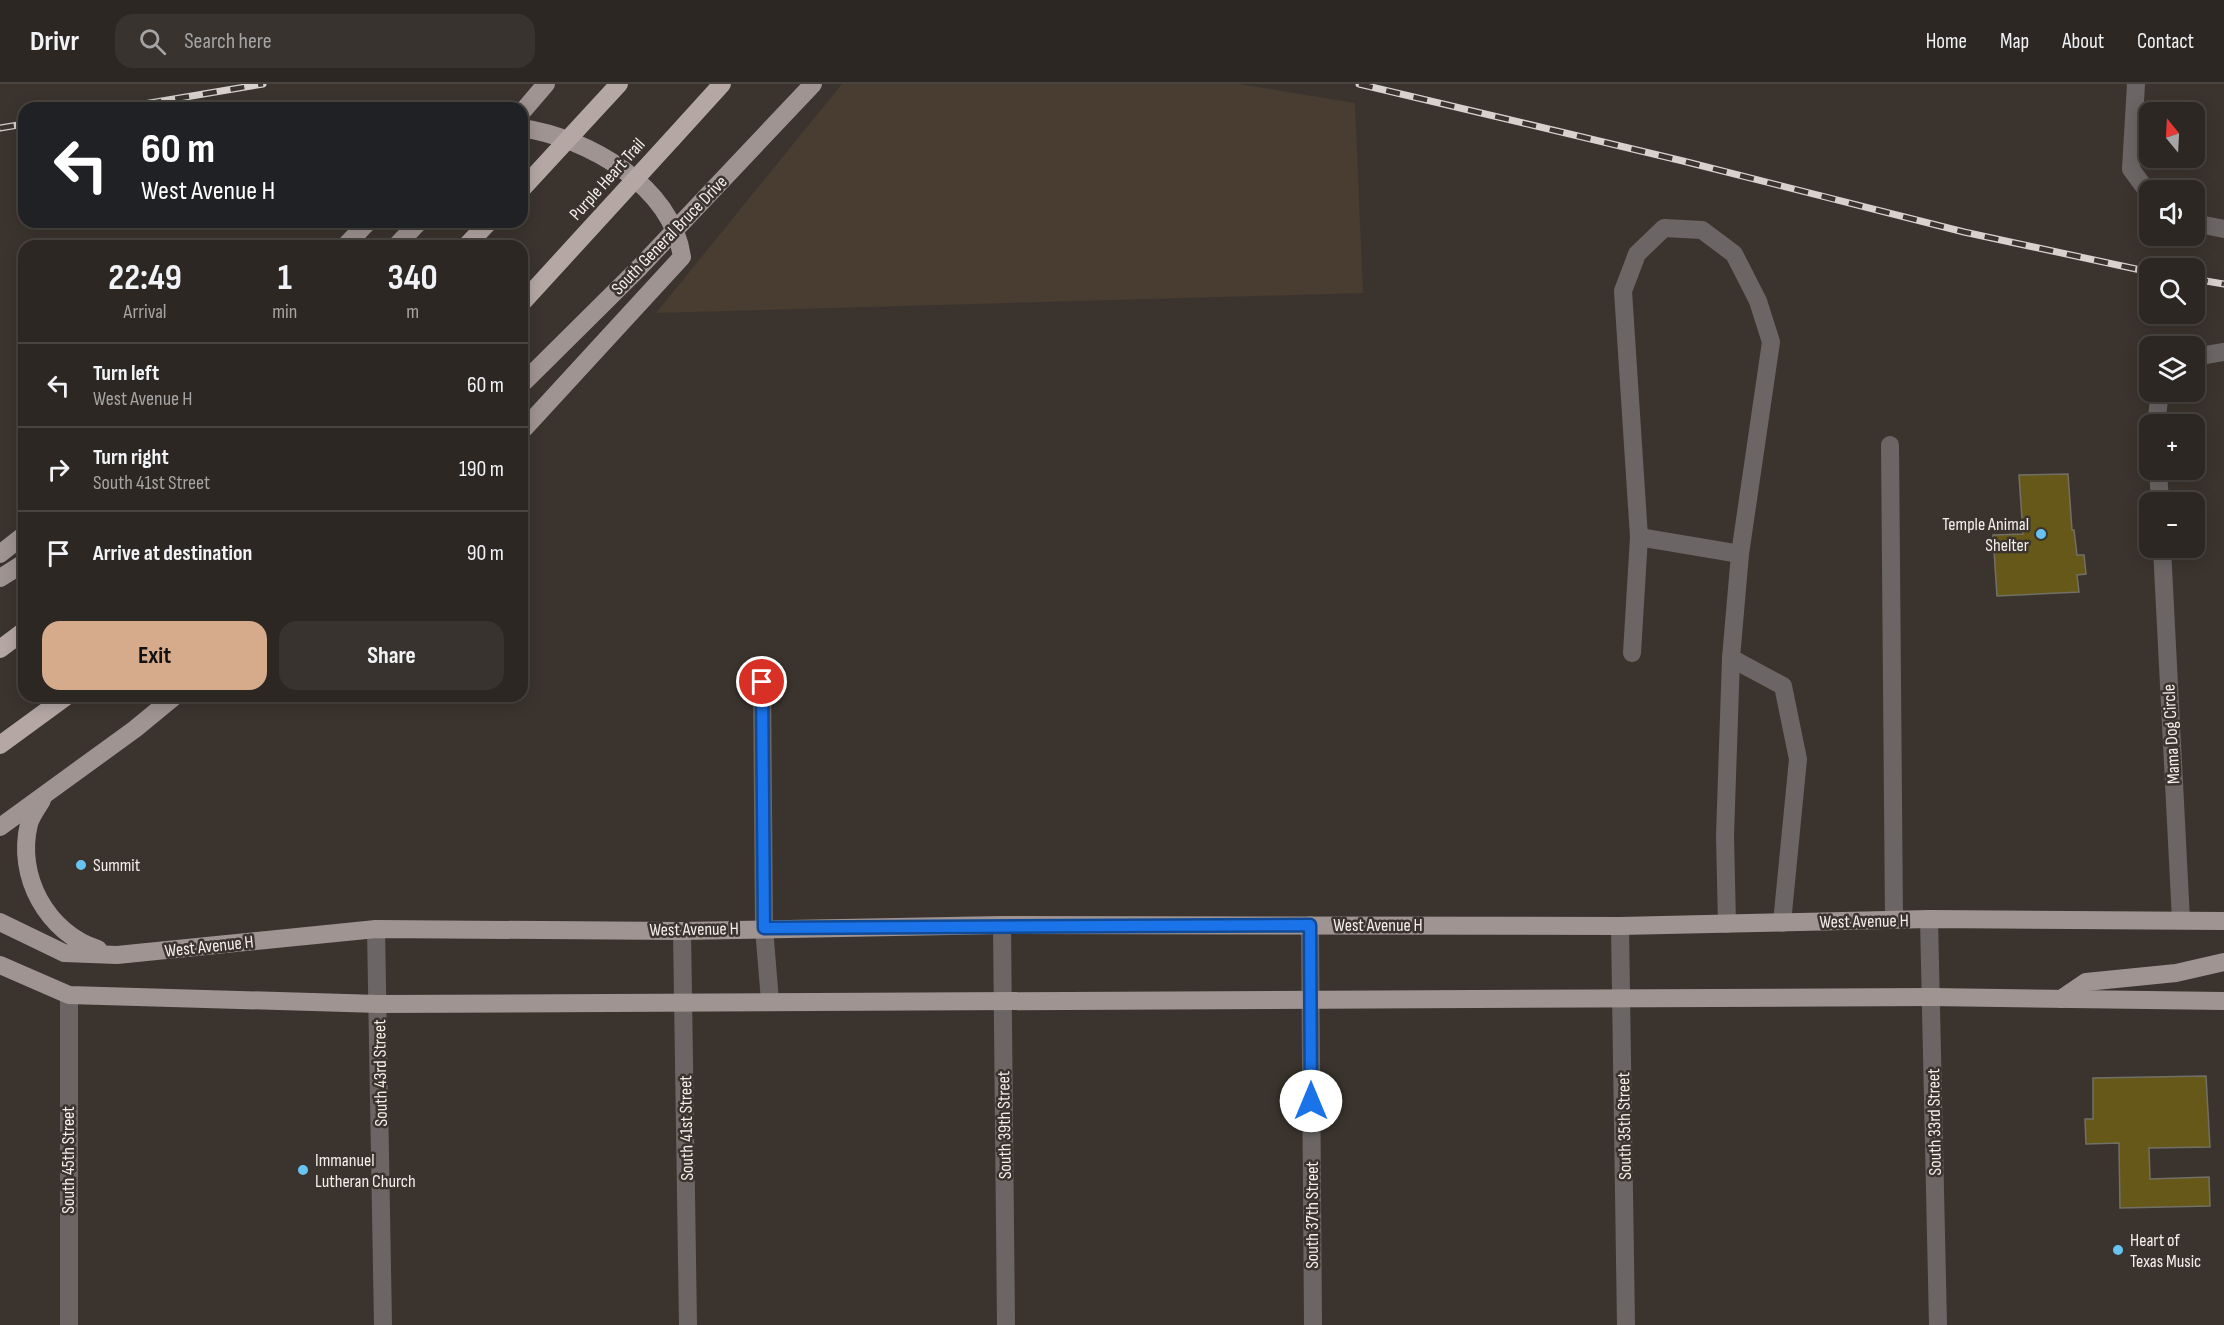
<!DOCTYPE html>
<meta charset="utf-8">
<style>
body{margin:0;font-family:"Sofia Sans Condensed",sans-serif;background:#38332f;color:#f1f3f6;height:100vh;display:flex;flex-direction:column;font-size:22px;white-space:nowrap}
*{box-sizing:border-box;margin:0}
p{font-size:20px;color:#a6a5a5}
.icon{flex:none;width:33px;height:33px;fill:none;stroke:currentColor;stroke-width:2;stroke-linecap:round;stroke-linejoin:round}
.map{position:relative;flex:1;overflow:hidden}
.panel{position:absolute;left:18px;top:156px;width:510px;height:462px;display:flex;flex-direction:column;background:#2c2722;border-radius:18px;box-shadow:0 3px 15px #0003,0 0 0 2px #484440}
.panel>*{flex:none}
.banner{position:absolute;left:18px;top:18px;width:510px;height:126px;border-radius:18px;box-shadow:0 3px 15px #0003,0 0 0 2px #484440;background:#202124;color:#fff;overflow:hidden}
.needle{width:39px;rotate:342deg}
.controls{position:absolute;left:2139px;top:18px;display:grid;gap:12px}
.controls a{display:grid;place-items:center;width:66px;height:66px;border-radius:12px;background:#2c2722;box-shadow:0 3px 15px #0003,0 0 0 2px #484440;font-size:30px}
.pin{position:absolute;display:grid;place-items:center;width:51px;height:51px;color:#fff;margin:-26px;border:3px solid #fff;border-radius:50%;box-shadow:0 2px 6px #0007}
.me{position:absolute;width:66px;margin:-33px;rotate:0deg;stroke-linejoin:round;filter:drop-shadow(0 0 4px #0008)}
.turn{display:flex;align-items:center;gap:21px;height:126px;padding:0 24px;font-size:27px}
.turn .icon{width:78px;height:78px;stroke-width:2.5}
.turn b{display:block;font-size:42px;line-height:51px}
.eta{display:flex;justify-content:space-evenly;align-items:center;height:102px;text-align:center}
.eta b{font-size:36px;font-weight:700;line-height:42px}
.cta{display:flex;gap:12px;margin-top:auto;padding:12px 24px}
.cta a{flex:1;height:69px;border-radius:18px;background:#d6ab8b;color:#111;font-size:24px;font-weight:700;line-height:69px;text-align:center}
.cta a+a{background:#38332f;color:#f1f3f6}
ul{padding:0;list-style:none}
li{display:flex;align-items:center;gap:18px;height:84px;padding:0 24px;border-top:2px solid #484440}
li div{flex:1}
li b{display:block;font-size:22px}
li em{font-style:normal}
header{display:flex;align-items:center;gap:36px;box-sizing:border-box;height:84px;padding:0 30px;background:#2c2722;border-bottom:2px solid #484440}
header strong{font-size:28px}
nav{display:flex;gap:33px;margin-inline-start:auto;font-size:21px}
.search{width:420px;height:54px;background:#38332f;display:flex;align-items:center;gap:15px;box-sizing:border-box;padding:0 21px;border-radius:18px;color:#a6a5a5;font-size:22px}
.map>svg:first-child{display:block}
.built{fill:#493c31}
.building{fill:#655818;stroke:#727066;stroke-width:1.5}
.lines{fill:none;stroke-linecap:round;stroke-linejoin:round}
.minor{stroke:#6b6665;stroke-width:18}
.major{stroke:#9f9492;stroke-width:18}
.highway{stroke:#b4a7a4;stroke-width:18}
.rail-casing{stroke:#d7d2ce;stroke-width:7}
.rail{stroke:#3b342e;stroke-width:4.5;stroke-dasharray:14;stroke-linecap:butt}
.major-bridge{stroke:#9f9492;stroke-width:18}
.highway-bridge{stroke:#b4a7a4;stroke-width:18}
.route-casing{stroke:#114b97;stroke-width:15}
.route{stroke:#1a73e8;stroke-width:10}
.poi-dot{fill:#67c4f0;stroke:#3b342e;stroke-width:2}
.labels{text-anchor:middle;stroke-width:5;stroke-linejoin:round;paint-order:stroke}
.street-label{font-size:18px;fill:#f4efeb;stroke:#3b342e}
.poi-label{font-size:18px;fill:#f4efeb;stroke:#3b342e;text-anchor:start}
</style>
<header>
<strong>Drivr</strong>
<div class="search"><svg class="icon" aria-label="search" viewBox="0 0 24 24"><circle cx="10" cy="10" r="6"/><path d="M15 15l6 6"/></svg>Search here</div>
<nav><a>Home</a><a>Map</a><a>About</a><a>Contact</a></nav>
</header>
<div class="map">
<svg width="2224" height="1241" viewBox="0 0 2224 1241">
<rect width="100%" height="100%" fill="#3b342e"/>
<polygon class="built" points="842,0 1239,0 1355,19 1363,209 656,229"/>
<g class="building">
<polygon points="2068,390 2072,446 2074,446 2077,471 2084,471 2086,490 2077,491 2079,508 1997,512 1993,451 2023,450 2019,391"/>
<polygon points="2206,992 2210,1063 2149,1064 2150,1095 2209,1093 2210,1122 2120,1124 2119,1059 2086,1060 2085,1035 2093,1035 2093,994"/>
</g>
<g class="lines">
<g class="minor">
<polyline points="2136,0 2131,85 2150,111"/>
<polyline points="2194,139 2224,145"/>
<polyline points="2194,273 2224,268"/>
<polyline points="2156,340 2160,308"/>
<polyline points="1890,361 1894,836"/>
<polyline points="2158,386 2160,418"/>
<polyline points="1639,453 1740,470 1731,574 1783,602 1798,675 1782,839"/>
<polyline points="2162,464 2181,836"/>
<polyline points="1632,569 1639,453 1623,207 1637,170 1664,144 1702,146 1734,170 1758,217 1771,258 1740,470"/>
<polyline points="762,598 764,844 770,917"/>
<polyline points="1929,835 1938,1241"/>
<polyline points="1727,840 1725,752 1731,574"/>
<polyline points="1002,841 1006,1241"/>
<polyline points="1310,841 1313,1241"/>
<polyline points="1620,842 1626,1241"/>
<polyline points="376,845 383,1241"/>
<polyline points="682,847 688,1241"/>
<polyline points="69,911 69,1241"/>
</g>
<g class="major">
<polyline points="522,28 546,0"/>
<path d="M522 44C588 54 672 102 682 173L522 347"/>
<polyline points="345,162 368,138"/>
<polyline points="396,162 419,138"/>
<polyline points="522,300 639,184"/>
<polyline points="0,470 24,451"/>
<polyline points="0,494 24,479"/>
<path d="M42 716C38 723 31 732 29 740 16 792 47 849 98 865"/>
<polyline points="0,743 135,645 175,612"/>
<polyline points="0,838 64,869 117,871 376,845 682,847 1002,841 1620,842 1929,835 2224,837"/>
<polyline points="0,881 69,911 379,920 1931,913 2224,917"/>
<polyline points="2061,915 2086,898 2176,889 2224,878"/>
</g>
<g class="highway">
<polyline points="672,55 722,0"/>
<polyline points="466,162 489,138"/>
<polyline points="0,565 24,547"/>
<polyline points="0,661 67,612"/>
</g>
<defs>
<g id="rail">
<polyline points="1359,0 1683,77 1964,148 2150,188"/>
<polyline points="120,24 263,0"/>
<polyline points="0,44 24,40"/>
<polyline points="2194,195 2224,200"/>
</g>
</defs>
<use href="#rail" class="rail-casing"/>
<use href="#rail" class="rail"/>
<polyline class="major-bridge" points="639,184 813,0"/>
<g class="highway-bridge">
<polyline points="522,105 619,0"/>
<polyline points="522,219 672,55"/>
</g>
</g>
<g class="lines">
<defs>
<polyline id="route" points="762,598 764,844 1310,841 1311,1017"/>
</defs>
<use href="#route" class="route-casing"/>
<use href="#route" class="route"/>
</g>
<g class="poi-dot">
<circle cx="2041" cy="450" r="6"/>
<circle cx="81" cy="781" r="6"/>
<circle cx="303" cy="1086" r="6"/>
<circle cx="2118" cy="1166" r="6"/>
</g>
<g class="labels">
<g class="street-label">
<text transform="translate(607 95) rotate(-48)" y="6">Purple Heart Trail</text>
<text transform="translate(669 151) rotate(-46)" y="6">South General Bruce Drive</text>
<text transform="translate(2171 650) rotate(-93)" y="6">Mama Dog Circle</text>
<text transform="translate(1864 837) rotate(-1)" y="6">West Avenue H</text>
<text x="1378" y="847">West Avenue H</text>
<text transform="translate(694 845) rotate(-1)" y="6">West Avenue H</text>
<text transform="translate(209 862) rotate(-6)" y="6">West Avenue H</text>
<text transform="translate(380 989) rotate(-91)" y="6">South 43rd Street</text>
<text transform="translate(1934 1038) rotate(-91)" y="6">South 33rd Street</text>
<text transform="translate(1004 1041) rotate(-91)" y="6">South 39th Street</text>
<text transform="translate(1624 1042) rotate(-91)" y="6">South 35th Street</text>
<text transform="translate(686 1044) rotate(-91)" y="6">South 41st Street</text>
<text transform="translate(68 1076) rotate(-90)" y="6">South 45th Street</text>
<text transform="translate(1312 1131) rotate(-90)" y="6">South 37th Street</text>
</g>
<g class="poi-label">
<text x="2029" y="446" text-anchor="end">Temple Animal<tspan x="2029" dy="21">Shelter</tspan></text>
<text x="93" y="787">Summit</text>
<text x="315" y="1082">Immanuel<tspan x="315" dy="21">Lutheran Church</tspan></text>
<text x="2130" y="1162">Heart of<tspan x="2130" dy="21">Texas Music</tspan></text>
</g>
</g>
</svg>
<div class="controls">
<a><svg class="needle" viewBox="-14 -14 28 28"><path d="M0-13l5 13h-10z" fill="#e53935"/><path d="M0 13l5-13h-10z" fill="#a6a5a5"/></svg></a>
<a><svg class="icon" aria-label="sound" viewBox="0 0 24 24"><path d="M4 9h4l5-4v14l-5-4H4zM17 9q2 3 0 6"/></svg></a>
<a><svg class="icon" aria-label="search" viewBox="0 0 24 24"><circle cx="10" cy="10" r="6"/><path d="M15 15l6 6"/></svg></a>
<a><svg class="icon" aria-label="layers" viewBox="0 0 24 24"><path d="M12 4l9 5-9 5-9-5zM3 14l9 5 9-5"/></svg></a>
<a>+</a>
<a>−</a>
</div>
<div class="pin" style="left:762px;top:598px;background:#d93025"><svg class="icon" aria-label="arrive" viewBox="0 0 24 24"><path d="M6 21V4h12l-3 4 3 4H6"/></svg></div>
<svg class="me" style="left:1311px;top:1017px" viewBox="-20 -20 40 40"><circle r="19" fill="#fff"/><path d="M0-13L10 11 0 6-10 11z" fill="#1a73e8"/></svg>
<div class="banner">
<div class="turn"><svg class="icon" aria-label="left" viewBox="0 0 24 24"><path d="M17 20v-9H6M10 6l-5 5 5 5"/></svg><div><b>60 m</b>West Avenue H</div></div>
</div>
<section class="panel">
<div class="eta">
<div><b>22:49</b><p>Arrival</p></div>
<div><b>1</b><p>min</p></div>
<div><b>340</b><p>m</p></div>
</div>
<ul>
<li><svg class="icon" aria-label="left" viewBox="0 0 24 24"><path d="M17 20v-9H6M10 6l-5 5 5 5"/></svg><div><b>Turn left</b><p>West Avenue H</p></div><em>60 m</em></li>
<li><svg class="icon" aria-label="right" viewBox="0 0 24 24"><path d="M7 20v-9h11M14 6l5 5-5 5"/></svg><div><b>Turn right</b><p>South 41st Street</p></div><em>190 m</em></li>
<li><svg class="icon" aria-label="arrive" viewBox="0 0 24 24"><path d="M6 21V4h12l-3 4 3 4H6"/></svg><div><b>Arrive at destination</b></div><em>90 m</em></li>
</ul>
<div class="cta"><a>Exit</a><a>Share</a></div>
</section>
</div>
